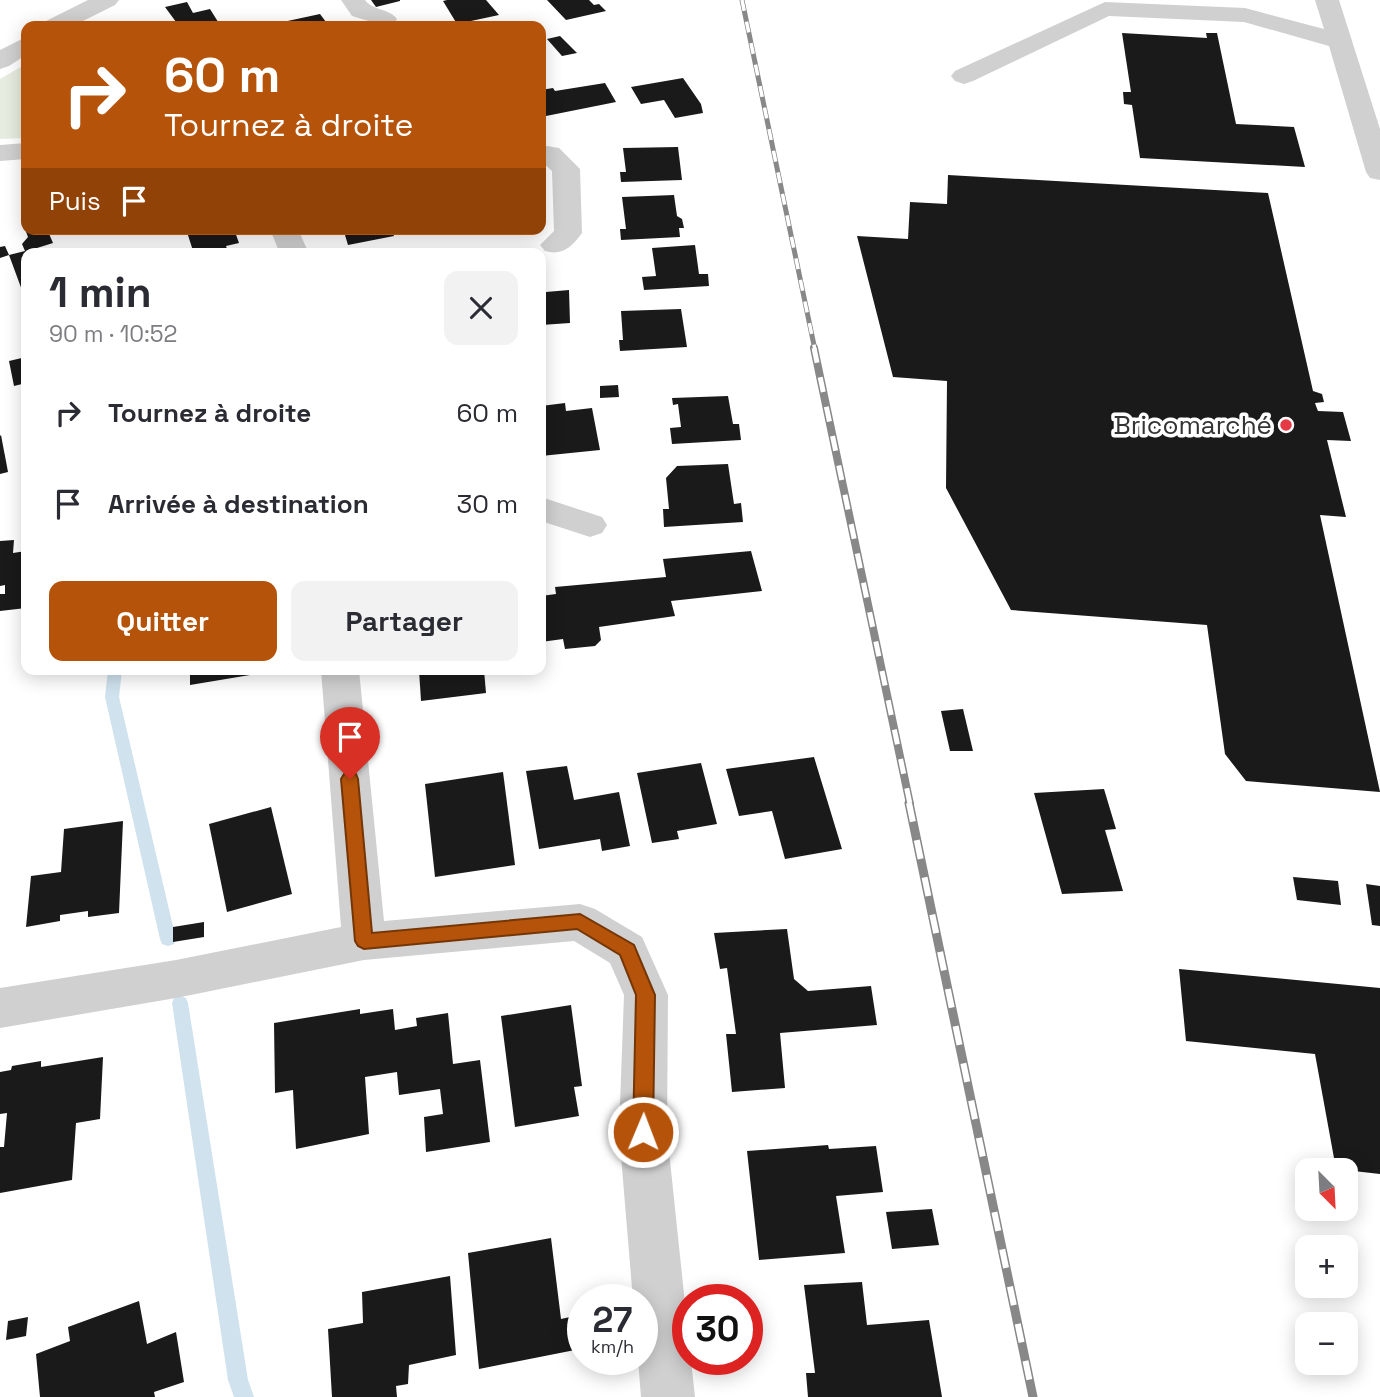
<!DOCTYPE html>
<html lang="fr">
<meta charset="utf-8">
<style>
body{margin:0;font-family:"Space Grotesk",sans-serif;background:#f2f2f3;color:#2b2b33;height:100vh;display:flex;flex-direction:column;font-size:26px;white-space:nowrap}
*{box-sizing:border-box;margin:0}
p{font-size:23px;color:#7c7c81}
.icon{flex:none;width:38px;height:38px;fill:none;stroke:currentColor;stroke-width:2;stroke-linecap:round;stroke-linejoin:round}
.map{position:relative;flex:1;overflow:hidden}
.drawer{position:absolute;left:21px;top:248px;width:525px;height:427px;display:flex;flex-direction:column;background:#fff;border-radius:14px;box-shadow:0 4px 18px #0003}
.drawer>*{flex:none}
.guide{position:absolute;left:21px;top:21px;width:525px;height:214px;border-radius:14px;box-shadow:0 4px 18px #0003;background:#b45309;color:#fff;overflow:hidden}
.needle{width:46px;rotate:156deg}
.tools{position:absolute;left:1295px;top:1158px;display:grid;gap:14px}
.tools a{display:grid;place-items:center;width:63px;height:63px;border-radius:14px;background:#fff;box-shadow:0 4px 18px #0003;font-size:35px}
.speed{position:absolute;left:567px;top:1284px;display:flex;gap:14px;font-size:35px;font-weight:700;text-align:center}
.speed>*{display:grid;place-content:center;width:91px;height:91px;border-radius:50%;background:#fff;box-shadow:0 4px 18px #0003;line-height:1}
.speed small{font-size:18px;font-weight:400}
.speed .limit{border:10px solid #d22;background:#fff;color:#111}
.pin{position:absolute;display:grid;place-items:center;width:60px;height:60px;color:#fff;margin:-72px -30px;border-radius:50% 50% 50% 0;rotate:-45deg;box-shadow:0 0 7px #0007}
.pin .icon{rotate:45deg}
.me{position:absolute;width:77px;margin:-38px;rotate:1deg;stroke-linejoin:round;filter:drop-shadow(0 0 5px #0008)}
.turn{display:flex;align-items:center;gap:24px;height:147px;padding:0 28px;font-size:32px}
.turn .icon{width:91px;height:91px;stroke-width:2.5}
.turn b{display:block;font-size:49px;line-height:60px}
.then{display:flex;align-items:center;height:66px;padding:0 28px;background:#0003;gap:14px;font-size:26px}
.round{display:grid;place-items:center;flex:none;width:74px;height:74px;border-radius:14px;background:#f2f2f3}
.summary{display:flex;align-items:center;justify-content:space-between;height:119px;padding:0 28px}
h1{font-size:42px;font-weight:600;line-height:52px}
.primary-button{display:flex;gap:14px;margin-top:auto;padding:14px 28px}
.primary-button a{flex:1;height:80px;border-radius:14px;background:#b45309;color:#fff;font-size:28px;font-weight:600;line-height:80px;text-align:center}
.primary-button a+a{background:#f2f2f3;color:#2b2b33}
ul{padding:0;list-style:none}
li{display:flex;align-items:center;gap:21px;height:91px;padding:0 28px}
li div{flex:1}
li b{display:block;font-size:26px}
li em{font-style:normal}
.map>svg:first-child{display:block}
.green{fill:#e6ecdf}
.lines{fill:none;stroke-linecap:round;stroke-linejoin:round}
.stream{fill:#cfe2ee;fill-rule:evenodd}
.building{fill:#1a1a1a}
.minor{fill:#d0d0d0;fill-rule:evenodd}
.rail-far2-casing{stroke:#888;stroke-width:5}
.rail-far1-casing{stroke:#888;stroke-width:8}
.rail-casing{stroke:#888;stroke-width:9}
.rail-far2{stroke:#fff;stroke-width:3.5;stroke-dasharray:11;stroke-linecap:butt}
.rail-far1{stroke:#fff;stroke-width:5;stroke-dasharray:15;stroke-linecap:butt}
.rail{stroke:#fff;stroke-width:6;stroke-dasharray:19;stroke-linecap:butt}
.route{fill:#b45309;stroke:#753606;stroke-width:2}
.poi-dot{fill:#e63946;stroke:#fff;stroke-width:2.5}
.labels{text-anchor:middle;stroke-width:7;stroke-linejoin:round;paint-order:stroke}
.poi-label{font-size:26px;fill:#333;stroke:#fff;text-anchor:end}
</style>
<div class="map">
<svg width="1380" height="1397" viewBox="0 0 1380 1397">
<rect width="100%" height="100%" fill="#fff"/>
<polygon class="green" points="26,64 26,138 0,139 0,79"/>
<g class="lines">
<g class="stream">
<polygon points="108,670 122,670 119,697 176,939 174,944 168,946 162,944 160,939 105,697"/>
<polygon points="180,996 186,998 188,1003 248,1380 254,1397 234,1397 228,1380 172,1003 174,998"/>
</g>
</g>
<g class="building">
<polygon points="371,0 400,0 400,1 376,7"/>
<polygon points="447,0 486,0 499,15 457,24 443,1"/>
<polygon points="547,0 589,0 594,5 599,4 606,11 566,20"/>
<polygon points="187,2 193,13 210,9 220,25 179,26 165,7"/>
<polygon points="320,14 329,26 270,26 269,25"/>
<polygon points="1122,33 1207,38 1206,33 1217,33 1236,124 1294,127 1305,167 1140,158 1132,105 1124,104 1123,92 1131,92"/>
<polygon points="560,36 577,53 562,56 547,39"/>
<polygon points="683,78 701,104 703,113 675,118 664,100 641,104 631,87"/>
<polygon points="605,83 616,102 541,117 541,90 553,88 555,91"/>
<polygon points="678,147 682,180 621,182 620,172 626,172 623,148"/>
<polygon points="948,175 1268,193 1313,391 1322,394 1324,402 1315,403 1316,406 1318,411 1343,412 1351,441 1327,440 1346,517 1320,515 1380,792 1246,781 1225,754 1207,625 1011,610 946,488 947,381 893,377 857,236 908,239 910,202 947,204"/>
<polygon points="674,195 677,216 682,219 684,228 679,228 680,237 621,240 620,229 626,229 622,197"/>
<polygon points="25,229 47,229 53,243 37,248 39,254 26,254 26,301 9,255 0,258 0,247 5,246 9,255 25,251 22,244 28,237"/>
<polygon points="202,229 234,229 239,243 226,246 228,252 233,251 234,254 194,254 187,232"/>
<polygon points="351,229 392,229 394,236 348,245 345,235 353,233"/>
<polygon points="695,245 699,274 708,274 709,286 644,290 642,277 656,276 652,248"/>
<polygon points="569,290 570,323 541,325 541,295 546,295 546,292"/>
<polygon points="681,309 687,347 620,351 619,340 623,340 621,311"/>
<polygon points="26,357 26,383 14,386 9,361"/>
<polygon points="618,385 619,397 600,398 600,386"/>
<polygon points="728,396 733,424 739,424 741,440 672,444 670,428 681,427 678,404 673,405 672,398"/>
<polygon points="565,403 566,411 592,408 600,450 541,456 541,406"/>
<polygon points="1,435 8,472 0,474 0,436"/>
<polygon points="728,464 734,504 741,503 743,522 664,527 663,509 669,509 666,478 677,466"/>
<polygon points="14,540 13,553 26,551 26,608 0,611 0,594 5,594 5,585 0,586 0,541"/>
<polygon points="751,551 762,591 671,601 675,616 599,627 601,640 595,646 565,649 563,639 541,642 541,596 556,594 555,587 666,577 663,559"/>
<polygon points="190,670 256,670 256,674 190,685"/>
<polygon points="419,670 484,670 486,693 421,701"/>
<polygon points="963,709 973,751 950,751 941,711"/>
<polygon points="814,757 842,849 785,859 772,811 739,816 726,769"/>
<polygon points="701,763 717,824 677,831 679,839 652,843 637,773"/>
<polygon points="567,766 574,800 619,792 630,846 602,851 600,839 539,849 526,771"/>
<polygon points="503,772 515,865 435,877 425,784"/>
<polygon points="1104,789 1116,829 1105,830 1123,891 1062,894 1034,793"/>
<polygon points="271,807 292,894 227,912 209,824"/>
<polygon points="123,821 119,913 88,917 88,911 60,915 60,921 26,927 31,876 61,872 64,829"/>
<polygon points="1293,877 1338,881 1341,905 1297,900"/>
<polygon points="1366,884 1380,886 1380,926 1372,925"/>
<polygon points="204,922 204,937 173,942 173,927"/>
<polygon points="787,929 794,979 808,991 871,986 877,1025 780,1033 785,1088 732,1092 726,1034 736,1034 727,968 720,969 714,933"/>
<polygon points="1179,969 1380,988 1380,1174 1336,1169 1315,1054 1186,1041"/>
<polygon points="571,1005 582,1086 574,1087 579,1116 515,1127 501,1016"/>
<polygon points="360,1009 360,1014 393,1009 395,1030 417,1026 416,1018 448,1013 453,1064 480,1060 490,1142 426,1152 424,1117 443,1114 440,1089 399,1095 397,1072 365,1077 369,1134 296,1149 293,1090 275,1093 274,1023"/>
<polygon points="103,1057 100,1119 76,1123 72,1180 0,1193 0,1147 4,1147 7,1113 0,1114 0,1072 11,1070 12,1066 41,1061 41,1067"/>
<polygon points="828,1145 829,1149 876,1146 883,1192 836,1196 845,1253 759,1260 747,1151"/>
<polygon points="932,1209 939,1245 892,1249 886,1212"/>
<polygon points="551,1238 561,1319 570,1317 575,1350 479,1369 468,1253"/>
<polygon points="450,1276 456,1355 409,1365 408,1384 396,1386 397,1397 332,1397 328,1329 363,1323 362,1292"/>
<polygon points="862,1282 867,1325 929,1320 942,1397 808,1397 806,1373 815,1373 804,1285"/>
<polygon points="139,1301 147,1344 176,1332 184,1382 154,1392 155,1397 40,1397 36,1354 70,1341 68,1327"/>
<polygon points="28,1317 26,1336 6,1340 8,1321"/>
</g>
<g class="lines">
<g class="minor">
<polygon points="88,0 119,0 115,5 73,26 43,26 46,21"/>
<path d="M341 0H365C373 11 389 8 397 19L394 24 385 26 352 16Z"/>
<polygon points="1315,0 1339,0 1380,129 1380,180 1370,178 1366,172 1329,46 1244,22 1109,16 973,81 964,84 955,81 951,76 955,71 1105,2 1245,8 1324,29"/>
<polygon points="26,37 26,55 9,66 0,69 0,50"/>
<polygon points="26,143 26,159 0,161 0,145"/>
<path d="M541 145 559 148 580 169 582 233C572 247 562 256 545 251L540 245 554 231 552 171 541 161Z"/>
<polygon points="270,229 298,229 309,254 280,254"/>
<polygon points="541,497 602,517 607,525 602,533 590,537 541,521"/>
<polygon points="321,670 359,670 384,921 580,904 595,909 642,937 668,995 667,1132 688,1332 688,1360 691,1360 695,1397 641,1397 638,1360 642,1360 642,1300 633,1300 619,1132 624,995 610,963 574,941 364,960 176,998 0,1028 0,988 176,960 341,927"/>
</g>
<defs>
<polyline id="rail-far2" points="742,0 815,350"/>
<polyline id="rail-far1" points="814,348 910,804"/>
<polyline id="rail" points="909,803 1033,1397"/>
</defs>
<use href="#rail-far2" class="rail-far2-casing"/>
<use href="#rail-far1" class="rail-far1-casing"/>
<use href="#rail" class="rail-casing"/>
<use href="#rail-far2" class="rail-far2"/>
<use href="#rail-far1" class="rail-far1"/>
<use href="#rail" class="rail"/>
</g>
<polygon class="route" points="350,772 356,774 358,779 372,933 580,914 634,945 655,995 653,1132 650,1138 643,1141 636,1138 633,1132 636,995 620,955 577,929 364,949 358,946 355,941 341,779 344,774"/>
<circle class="poi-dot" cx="1286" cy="425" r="7"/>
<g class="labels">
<g class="poi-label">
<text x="1272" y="434">Bricomarché</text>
</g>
</g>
</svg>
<div class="tools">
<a><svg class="needle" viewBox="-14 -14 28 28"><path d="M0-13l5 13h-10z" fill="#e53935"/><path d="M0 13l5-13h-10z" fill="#7c7c81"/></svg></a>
<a>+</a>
<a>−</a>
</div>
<div class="speed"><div>27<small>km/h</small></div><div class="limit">30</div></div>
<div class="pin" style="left:350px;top:779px;background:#d93025"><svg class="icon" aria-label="arrive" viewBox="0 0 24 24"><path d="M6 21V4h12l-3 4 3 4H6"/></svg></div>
<svg class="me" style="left:643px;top:1132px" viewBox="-20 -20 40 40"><circle r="17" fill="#b45309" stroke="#fff" stroke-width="3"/><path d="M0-11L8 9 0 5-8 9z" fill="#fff"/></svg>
<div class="guide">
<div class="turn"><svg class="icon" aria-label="right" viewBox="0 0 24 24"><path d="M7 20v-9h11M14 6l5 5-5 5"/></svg><div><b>60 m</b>Tournez à droite</div></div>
<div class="then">Puis<svg class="icon" aria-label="arrive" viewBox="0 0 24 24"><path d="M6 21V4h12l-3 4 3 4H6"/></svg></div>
</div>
<section class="drawer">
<div class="summary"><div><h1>1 min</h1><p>90 m · 10:52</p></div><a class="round"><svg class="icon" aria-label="close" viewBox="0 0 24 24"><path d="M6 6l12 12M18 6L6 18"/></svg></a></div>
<ul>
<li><svg class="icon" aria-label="right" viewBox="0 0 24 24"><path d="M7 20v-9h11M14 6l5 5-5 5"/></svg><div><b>Tournez à droite</b></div><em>60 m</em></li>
<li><svg class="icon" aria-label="arrive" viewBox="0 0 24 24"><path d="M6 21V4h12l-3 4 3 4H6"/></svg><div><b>Arrivée à destination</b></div><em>30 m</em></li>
</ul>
<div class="primary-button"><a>Quitter</a><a>Partager</a></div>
</section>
</div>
